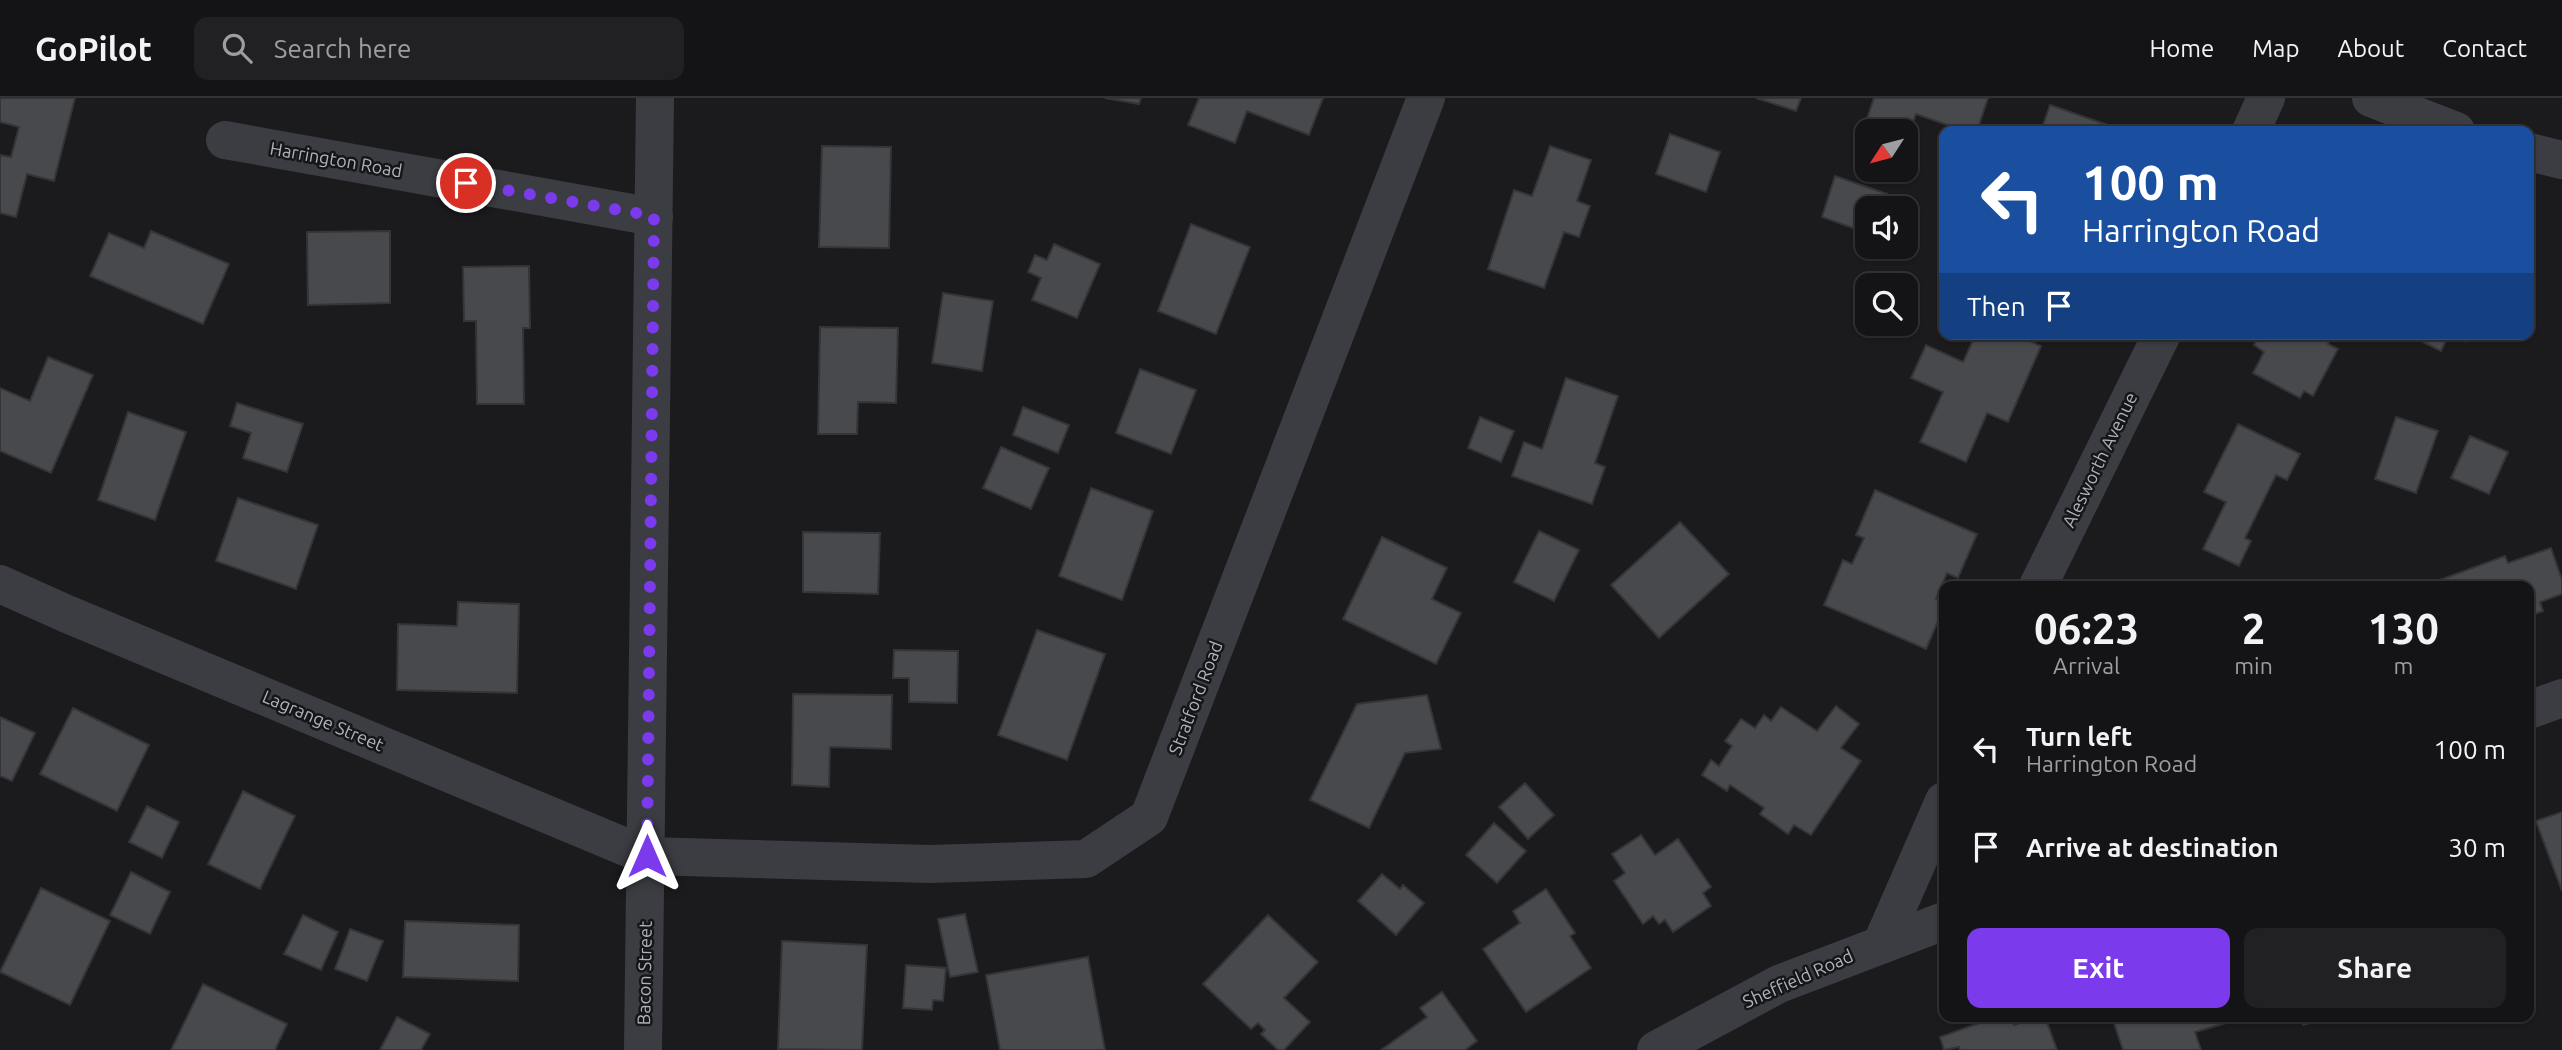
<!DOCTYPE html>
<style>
body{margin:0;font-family:Ubuntu,sans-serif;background:#212123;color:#f1f3f6;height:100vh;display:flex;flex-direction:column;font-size:26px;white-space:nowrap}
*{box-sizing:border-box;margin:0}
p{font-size:23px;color:#9d9ea1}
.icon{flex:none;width:38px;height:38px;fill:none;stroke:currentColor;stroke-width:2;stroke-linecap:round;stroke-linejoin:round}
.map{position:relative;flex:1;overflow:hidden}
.sheet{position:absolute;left:1939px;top:483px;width:595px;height:441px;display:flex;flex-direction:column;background:#141416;border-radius:14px;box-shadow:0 2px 5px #0004,0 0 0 2px #333335}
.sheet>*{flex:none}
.top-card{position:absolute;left:1939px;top:28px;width:595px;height:214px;border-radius:14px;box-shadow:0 2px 5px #0004,0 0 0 2px #333335;background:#1a4fa0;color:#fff;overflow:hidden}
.needle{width:46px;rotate:234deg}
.buttons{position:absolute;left:1855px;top:21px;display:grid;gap:14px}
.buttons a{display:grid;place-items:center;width:63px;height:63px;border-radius:14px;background:#141416;box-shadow:0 2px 5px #0004,0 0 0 2px #333335;font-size:35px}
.pin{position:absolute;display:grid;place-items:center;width:60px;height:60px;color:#fff;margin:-30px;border:4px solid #fff;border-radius:50%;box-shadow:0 2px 7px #0007}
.me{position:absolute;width:77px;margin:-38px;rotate:0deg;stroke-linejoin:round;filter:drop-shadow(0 0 5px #0008)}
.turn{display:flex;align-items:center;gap:24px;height:147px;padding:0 28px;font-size:32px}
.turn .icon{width:91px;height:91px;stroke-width:2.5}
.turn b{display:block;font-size:49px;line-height:60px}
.then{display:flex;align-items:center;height:66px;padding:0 28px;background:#0003;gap:14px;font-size:26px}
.eta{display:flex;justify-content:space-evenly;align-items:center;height:119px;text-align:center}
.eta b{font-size:42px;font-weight:700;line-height:49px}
.action{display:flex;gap:14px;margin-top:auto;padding:14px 28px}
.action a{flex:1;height:80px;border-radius:14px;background:#7c3aed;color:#fff;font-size:28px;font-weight:700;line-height:80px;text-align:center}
.action a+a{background:#212123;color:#f1f3f6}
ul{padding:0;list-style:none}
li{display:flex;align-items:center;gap:21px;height:98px;padding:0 28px}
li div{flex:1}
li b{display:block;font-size:26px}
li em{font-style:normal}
header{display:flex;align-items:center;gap:42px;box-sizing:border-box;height:98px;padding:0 35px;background:#141416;border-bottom:2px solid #333335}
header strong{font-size:33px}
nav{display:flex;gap:38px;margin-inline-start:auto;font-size:24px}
.search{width:490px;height:63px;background:#212123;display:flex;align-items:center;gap:18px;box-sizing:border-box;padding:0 24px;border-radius:14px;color:#9d9ea1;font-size:26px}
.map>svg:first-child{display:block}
.building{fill:#48494d;stroke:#353539;stroke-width:2}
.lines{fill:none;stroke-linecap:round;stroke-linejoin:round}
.minor{stroke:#3c3d42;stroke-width:38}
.route{stroke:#7c3aed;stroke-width:12;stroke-dasharray:0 21.6}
.labels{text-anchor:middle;stroke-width:5;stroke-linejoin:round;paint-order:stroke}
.street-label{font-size:18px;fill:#afb3bb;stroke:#161618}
</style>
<header>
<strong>GoPilot</strong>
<div class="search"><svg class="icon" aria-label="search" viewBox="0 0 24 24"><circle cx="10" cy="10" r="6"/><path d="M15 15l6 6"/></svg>Search here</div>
<nav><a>Home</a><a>Map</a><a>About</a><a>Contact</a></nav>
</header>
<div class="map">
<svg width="2562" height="952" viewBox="0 0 2562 952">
<rect width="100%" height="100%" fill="#1b1b1d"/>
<g class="building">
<polygon points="0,0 75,0 54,83 27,76 16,119 0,115 0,57 11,59 19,29 0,24"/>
<polygon points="1105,0 1141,0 1139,6"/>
<polygon points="1199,0 1323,0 1309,37 1247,13 1235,45 1188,27"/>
<polygon points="1756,0 1801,0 1796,13"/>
<polygon points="1874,0 1988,0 1977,33 1965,33 1916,16 1906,45 1906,33 1867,33 1867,50 1858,47"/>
<polygon points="2050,7 2125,33 2041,33"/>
<polygon points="1670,36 1720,54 1706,94 1656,76"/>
<polygon points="822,48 891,49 889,150 819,149"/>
<polygon points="1550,48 1591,62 1577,103 1590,108 1579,139 1564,134 1544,190 1488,171 1514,92 1532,98"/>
<polygon points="1835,78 1887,96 1883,110 1867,110 1867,135 1822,119"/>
<polygon points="1191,126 1250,149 1216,236 1158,213"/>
<polygon points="151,133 229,166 203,226 90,178 109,135 144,150"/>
<polygon points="390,133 390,205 308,207 307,134"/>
<polygon points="1054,146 1100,166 1077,220 1032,202 1041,180 1028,174 1035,157 1047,162"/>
<polygon points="529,168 530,230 523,230 524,306 477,306 476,223 464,223 463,169"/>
<polygon points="943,195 993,203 982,273 932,265"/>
<polygon points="820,229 898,230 896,305 858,304 857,336 818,336"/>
<polygon points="1976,236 2014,236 2041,248 2008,324 1987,315 1966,364 1920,344 1943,294 1911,280 1926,247 1963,264"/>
<polygon points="2260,236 2333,236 2328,246 2338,251 2313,298 2304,293 2300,300 2253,275 2264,254 2254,247"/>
<polygon points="2417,236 2470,236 2466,244 2449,236 2441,253 2415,240"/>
<polygon points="48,259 93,277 51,375 0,353 0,290 30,303"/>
<polygon points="1140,271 1196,292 1171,356 1116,335"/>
<polygon points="1566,280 1618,298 1595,365 1605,369 1592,406 1512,378 1524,344 1542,351"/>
<polygon points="237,305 303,326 287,374 243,360 251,335 230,328"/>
<polygon points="1023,309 1069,327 1058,355 1013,337"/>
<polygon points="128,314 186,334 155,422 98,402"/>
<polygon points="1480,319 1514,333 1501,364 1468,350"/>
<polygon points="2396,319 2438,333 2416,395 2375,381"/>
<polygon points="2238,326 2300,356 2287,382 2276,377 2245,440 2251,443 2239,468 2203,451 2226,404 2204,394"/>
<polygon points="2470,338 2508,354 2489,396 2451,380"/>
<polygon points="1001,349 1049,370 1031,411 983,390"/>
<polygon points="1091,390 1153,413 1122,502 1059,478"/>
<polygon points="1875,392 1977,436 1958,480 1947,475 1936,501 1944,505 1944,509 1926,551 1824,507 1843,462 1852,466 1864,440 1856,437"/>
<polygon points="238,400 318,427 296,491 216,463"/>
<polygon points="1680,424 1729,476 1659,540 1611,487"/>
<polygon points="1539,433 1579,452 1554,503 1514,484"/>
<polygon points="803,434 880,435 878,496 803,494"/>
<polygon points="1382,439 1447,470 1432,501 1461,515 1436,566 1343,521"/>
<polygon points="2551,450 2562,482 2562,496 2540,504 2543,513 2529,518 2529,488 2436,488 2434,484 2505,458 2508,465"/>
<polygon points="458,504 519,506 517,595 397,592 398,526 457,528"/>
<polygon points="1037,532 1105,556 1067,662 998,637"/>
<polygon points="894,552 958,553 957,605 909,604 909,580 893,580"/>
<polygon points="793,596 892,597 891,651 830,649 829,689 792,687"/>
<polygon points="1427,597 1441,651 1405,655 1369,730 1310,702 1357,606"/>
<polygon points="1836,608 1859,626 1841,650 1861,663 1811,737 1794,727 1788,736 1760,716 1764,710 1730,687 1727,693 1702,677 1711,662 1719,668 1732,648 1725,643 1741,621 1755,630 1764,617 1771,623 1781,609 1817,633"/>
<polygon points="73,610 149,647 117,713 40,676"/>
<polygon points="0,619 35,635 12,683 0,678"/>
<polygon points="1525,685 1554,717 1528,741 1499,709"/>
<polygon points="243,693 295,718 260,791 208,766"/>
<polygon points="147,708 179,724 162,760 129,744"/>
<polygon points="2562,714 2562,793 2536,723"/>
<polygon points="1494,725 1526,753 1497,785 1466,757"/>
<polygon points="1641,737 1655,757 1678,741 1711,789 1703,795 1711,808 1673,834 1665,822 1659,826 1653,818 1643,826 1614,783 1625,775 1612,756"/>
<polygon points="131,774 170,794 150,836 110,817"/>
<polygon points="1382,776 1400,791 1403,787 1424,805 1396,837 1358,803"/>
<polygon points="41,790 110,823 70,907 0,874"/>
<polygon points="1546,791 1575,835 1570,838 1591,870 1526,914 1483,851 1520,825 1513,813"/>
<polygon points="965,816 978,874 950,879 938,821"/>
<polygon points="303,817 338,834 321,872 284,856"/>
<polygon points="1268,817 1318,864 1284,900 1310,924 1284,952 1278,952 1261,936 1265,932 1258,925 1251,931 1203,886"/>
<polygon points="405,823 519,827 518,883 403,879"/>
<polygon points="350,831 383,843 367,883 335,871"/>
<polygon points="782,843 867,847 862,952 778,951"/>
<polygon points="1088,859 1105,952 1000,952 986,877"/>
<polygon points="906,867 946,870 943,903 933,902 932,912 903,910"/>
<polygon points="203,886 287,926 275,952 171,952"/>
<polygon points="1442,894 1477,943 1465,952 1381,952 1427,919 1420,910"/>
<polygon points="397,919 430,936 421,952 380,952"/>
<polygon points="1996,919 2012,919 2014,927 2038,919 2045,919 2057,952 1960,952 1959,949 1944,952 1940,939"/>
<polygon points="2112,919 2224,919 2226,925 2195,934 2201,952 2123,952"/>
<polygon points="2300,919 2329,919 2303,927"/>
</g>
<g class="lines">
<g class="minor">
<polyline points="2371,0 2456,33"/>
<polyline points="2251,33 2266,0"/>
<polyline points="225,42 654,119"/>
<polyline points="2529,54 2562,62"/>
<polyline points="0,486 67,516 647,758 930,766 1086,761 1149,719 1426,0"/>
<polyline points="2038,488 2162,236"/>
<polyline points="2529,612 2562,600"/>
<polyline points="1881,847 1944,703"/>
<polyline points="643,952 655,0"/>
<polyline points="1656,952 1779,886 1944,823"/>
</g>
</g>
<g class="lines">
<polyline class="route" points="466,85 654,118 647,758"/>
</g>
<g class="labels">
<g class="street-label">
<text transform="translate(336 62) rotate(10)" y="6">Harrington Road</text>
<text transform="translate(2100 362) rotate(-64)" y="6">Alesworth Avenue</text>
<text transform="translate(1196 600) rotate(-69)" y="6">Stratford Road</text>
<text transform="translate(323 623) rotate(23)" y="6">Lagrange Street</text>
<text transform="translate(645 875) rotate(-89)" y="6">Bacon Street</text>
<text transform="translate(1798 881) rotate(-24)" y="6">Sheffield Road</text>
</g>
</g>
</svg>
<div class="buttons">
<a><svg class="needle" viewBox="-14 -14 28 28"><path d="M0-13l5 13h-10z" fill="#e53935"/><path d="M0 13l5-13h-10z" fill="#9d9ea1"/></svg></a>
<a><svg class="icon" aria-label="sound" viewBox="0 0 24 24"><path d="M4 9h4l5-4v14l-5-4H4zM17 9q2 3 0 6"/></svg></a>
<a><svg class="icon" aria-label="search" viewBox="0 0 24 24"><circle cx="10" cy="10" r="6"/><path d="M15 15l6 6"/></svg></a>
</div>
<div class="pin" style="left:466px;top:85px;background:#d93025"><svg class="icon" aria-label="arrive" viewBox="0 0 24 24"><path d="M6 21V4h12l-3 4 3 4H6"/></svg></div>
<svg class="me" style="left:647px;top:758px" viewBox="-20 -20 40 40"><path d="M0-17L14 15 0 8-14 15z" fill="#7c3aed" stroke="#fff" stroke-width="4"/></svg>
<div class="top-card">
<div class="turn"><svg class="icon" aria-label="left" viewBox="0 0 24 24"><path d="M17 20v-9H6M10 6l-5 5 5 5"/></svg><div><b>100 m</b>Harrington Road</div></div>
<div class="then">Then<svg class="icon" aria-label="arrive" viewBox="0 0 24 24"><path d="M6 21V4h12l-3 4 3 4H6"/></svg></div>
</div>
<section class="sheet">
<div class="eta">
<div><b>06:23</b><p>Arrival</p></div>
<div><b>2</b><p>min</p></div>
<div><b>130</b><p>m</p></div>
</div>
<ul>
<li><svg class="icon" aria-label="left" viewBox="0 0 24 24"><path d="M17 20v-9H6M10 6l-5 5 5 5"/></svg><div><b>Turn left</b><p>Harrington Road</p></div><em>100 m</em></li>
<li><svg class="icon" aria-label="arrive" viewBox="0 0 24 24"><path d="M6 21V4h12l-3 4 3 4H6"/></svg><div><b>Arrive at destination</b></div><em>30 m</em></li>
</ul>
<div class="action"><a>Exit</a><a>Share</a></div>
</section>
</div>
